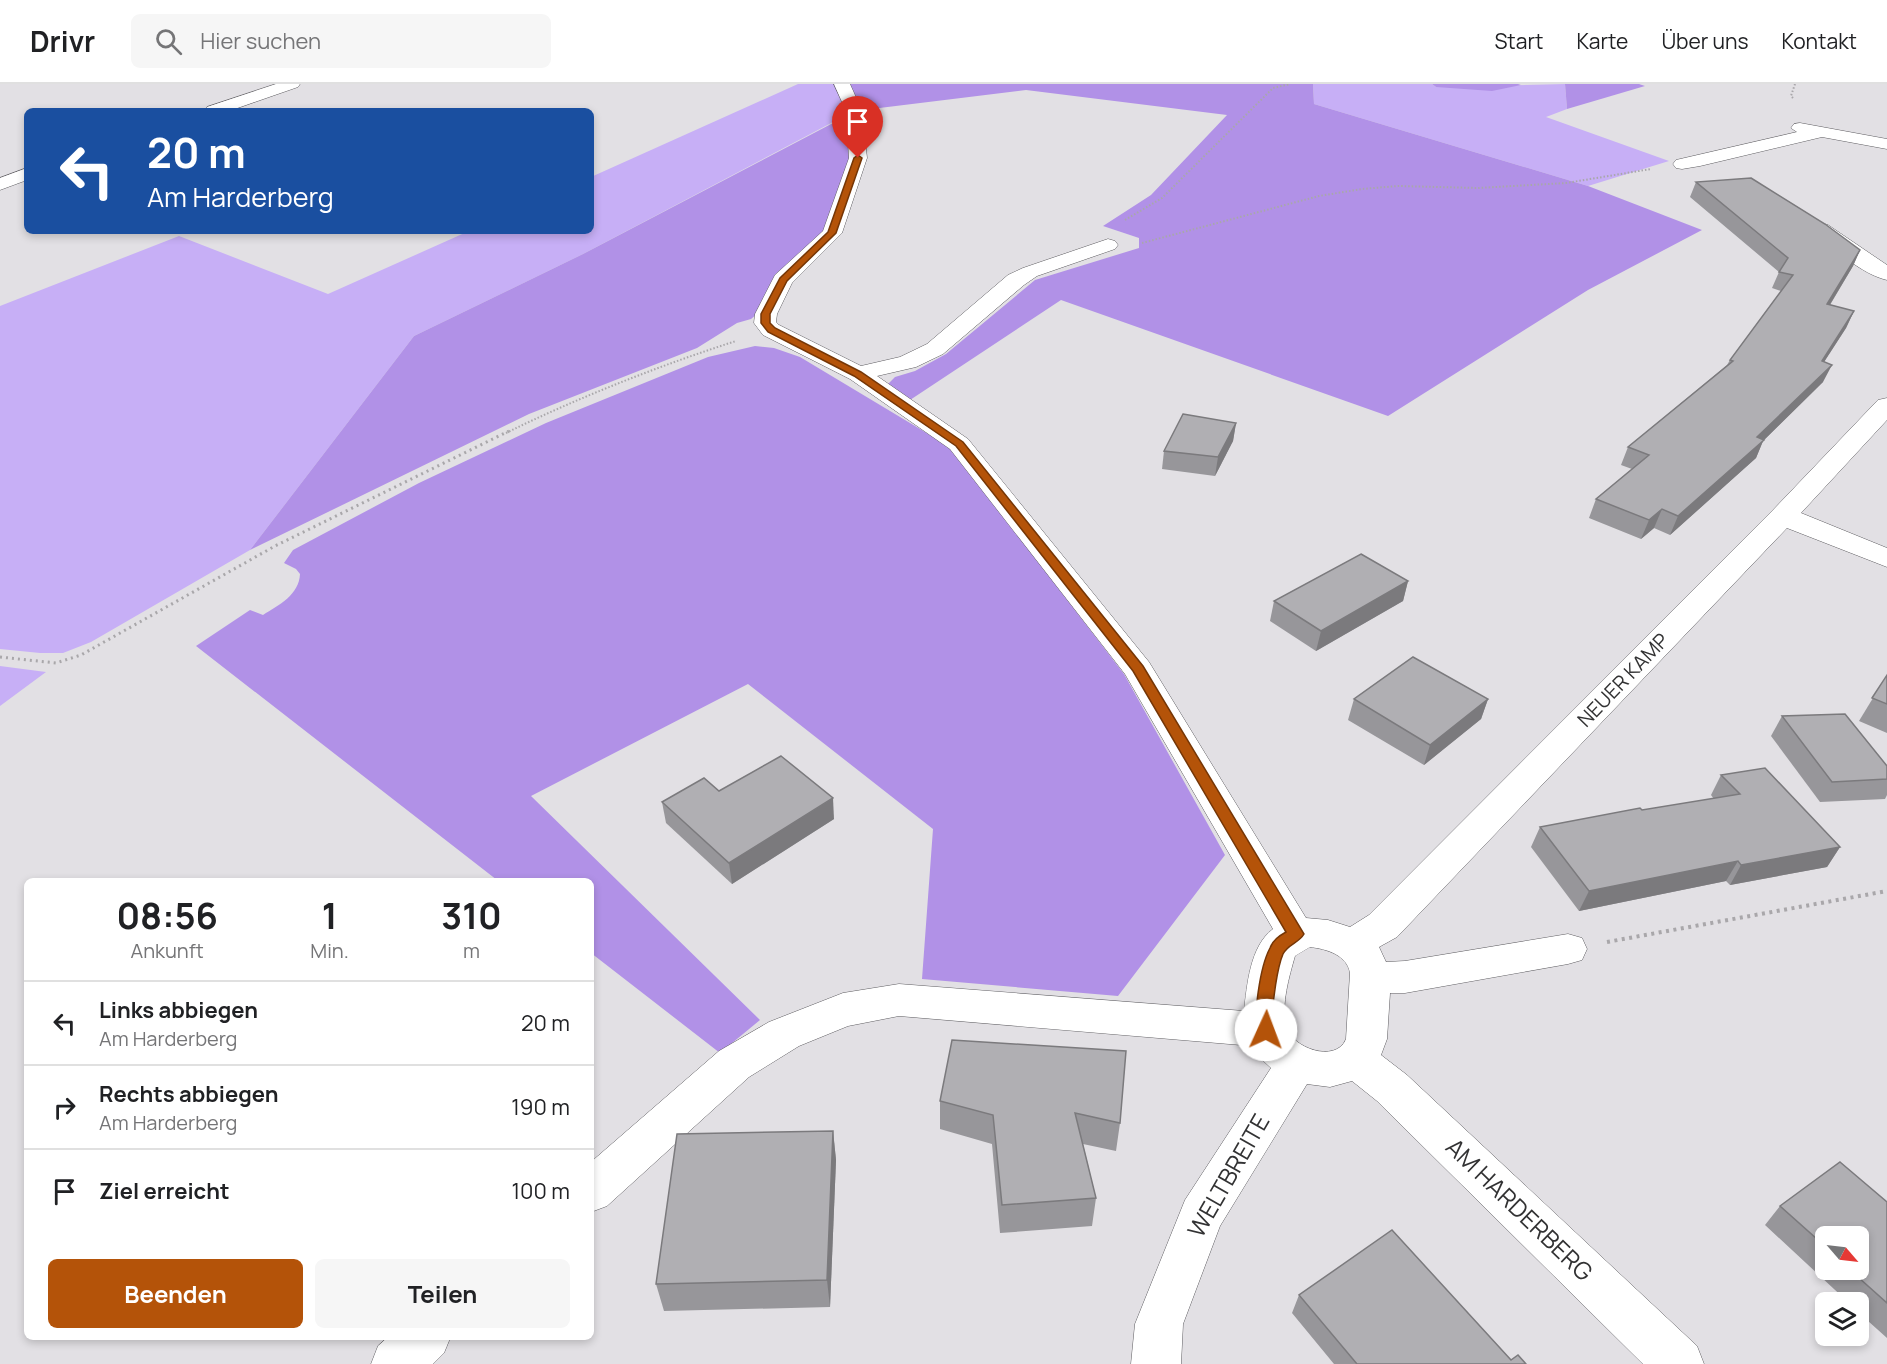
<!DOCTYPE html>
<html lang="de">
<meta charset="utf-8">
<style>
body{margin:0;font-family:Manrope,sans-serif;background:#f6f6f6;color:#202124;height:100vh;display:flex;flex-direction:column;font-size:22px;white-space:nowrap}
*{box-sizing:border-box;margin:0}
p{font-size:20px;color:#757577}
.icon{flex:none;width:33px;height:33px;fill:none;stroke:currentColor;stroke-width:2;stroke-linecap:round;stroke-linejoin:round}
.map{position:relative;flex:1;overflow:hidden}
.sheet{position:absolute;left:24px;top:794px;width:570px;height:462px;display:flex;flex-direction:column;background:#fff;border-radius:9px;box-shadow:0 3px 9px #0003}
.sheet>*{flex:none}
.banner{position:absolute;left:24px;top:24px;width:570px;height:126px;border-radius:9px;box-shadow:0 3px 9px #0003;background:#1a4fa0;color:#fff;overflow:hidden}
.needle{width:39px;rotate:118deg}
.tools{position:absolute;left:1815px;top:1142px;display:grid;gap:12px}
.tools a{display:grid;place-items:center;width:54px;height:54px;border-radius:9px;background:#fff;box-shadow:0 3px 9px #0003;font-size:30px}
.pin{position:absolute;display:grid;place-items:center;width:51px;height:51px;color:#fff;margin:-62px -26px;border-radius:50% 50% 50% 0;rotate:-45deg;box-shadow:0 0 6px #0007}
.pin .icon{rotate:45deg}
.me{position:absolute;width:66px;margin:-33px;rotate:2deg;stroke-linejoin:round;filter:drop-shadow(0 0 4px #0008)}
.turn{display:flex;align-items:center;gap:21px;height:126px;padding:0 24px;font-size:27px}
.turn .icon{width:78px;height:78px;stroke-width:2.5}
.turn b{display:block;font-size:42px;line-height:51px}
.eta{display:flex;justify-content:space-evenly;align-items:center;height:102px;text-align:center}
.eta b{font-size:36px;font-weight:700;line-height:42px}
.action{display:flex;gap:12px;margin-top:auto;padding:12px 24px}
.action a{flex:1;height:69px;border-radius:9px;background:#b45309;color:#fff;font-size:24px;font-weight:700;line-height:69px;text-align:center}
.action a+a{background:#f6f6f6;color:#202124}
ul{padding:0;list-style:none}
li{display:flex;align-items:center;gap:18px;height:84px;padding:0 24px;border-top:2px solid #e0e0e0}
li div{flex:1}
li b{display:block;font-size:22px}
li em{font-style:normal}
header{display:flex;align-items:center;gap:36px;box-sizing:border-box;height:84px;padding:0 30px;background:#fff;border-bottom:2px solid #e0e0e0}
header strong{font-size:28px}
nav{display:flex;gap:33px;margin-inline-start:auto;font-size:21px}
.search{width:420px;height:54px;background:#f6f6f6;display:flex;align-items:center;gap:15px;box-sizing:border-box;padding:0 21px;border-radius:9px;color:#757577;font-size:22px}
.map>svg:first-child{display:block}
.green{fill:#c7aff6}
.forest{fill:#b191e7}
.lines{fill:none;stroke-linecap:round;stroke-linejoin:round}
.minor-casing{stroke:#5e5d61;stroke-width:1}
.path-far2{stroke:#a9a7aa;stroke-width:2;stroke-dasharray:1.5 2;stroke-linecap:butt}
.path-far1{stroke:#a9a7aa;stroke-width:3;stroke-dasharray:2 4;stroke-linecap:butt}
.path{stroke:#a9a7aa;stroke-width:4;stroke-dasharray:3 4.5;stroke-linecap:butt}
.minor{fill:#fff;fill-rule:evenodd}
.wall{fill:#97969a;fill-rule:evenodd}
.shaded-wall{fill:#7b7a7d}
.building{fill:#b0afb3;stroke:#7b7a7d;stroke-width:1.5}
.route{fill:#b45309;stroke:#753606;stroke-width:1.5}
.labels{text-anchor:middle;stroke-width:4.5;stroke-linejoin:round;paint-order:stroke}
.street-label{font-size:20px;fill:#323233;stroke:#fff}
.near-street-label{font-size:24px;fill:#323233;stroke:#fff}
</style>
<header>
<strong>Drivr</strong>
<div class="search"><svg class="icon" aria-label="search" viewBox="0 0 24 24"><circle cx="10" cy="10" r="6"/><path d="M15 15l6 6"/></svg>Hier suchen</div>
<nav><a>Start</a><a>Karte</a><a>Über uns</a><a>Kontakt</a></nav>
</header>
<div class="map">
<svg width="1887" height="1280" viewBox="0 0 1887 1280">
<rect width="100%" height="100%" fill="#e2e0e4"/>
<g class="green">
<polygon points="798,0 848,0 854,27 583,170 414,252 250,466 91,558 63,569 40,569 0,565 0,222 179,152 328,210 469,147 591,147 591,93"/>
<polygon points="1313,0 1432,0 1436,3 1565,0 1567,25 1546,33 1669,77 1588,102 1314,20"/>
<polygon points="0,582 46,588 0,622"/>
</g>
<g class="forest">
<polygon points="848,0 1313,0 1314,20 1588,102 1702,146 1588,206 1388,332 1061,216 910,316 888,300 895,293 915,287 946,270 1035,196 1139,164 1139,154 1103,142 1151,111 1227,31 1026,6 855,27 858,74 832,149 774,216 751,235 737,239 697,264 529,330 250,466 414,252 583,170 854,28"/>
<polygon points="1432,0 1518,0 1521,1 1492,7 1436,3"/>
<polygon points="1565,0 1639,0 1645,2 1567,25"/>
<path d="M755 262 774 264 800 273 950 363 1124 590 1225 771 1118 912 922 895 933 745 748 600 531 712 760 936 720 969 591 869V796H497L196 562 250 526 263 531C279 521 299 511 300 490L296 485 284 479 293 466 419 399 546 339 708 273Z"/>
</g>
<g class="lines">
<defs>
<g id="minor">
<polygon points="276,0 300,0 298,3 229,27 205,27 207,23"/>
<path d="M834 0H850L862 27 867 74 842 149 792 199 777 230 776 238 779 241 861 282 900 273 927 260 1008 191 1023 184 1108 155 1115 157 1118 161 1115 165 1037 192 1024 201 943 270 916 283 877 292 968 355 1149 578 1306 834 1328 836 1350 843 1369 831 1773 426 1878 316 1887 314V336L1801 429 1887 464V483L1787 444 1397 853 1379 863 1386 878 1405 877 1568 850 1582 854 1587 865 1582 876 1568 880 1405 909H1390L1387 955 1381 971 1407 991 1697 1262 1704 1280H1643L1377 1017 1352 997 1330 1003 1307 1000 1220 1142 1183 1240 1181 1280H1131L1135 1240 1185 1116 1271 984 1257 971 1253 962 899 932 848 942 799 962 749 993 607 1122 591 1128V1078L719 967 769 938 843 909 899 900 1244 927C1247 901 1250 862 1273 845L1125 590 950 365 850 295 763 251 754 239 755 230 775 191 823 147 849 74 846 27ZM1310 863C1327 865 1347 871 1350 889L1346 955C1336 980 1291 964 1286 942 1281 920 1289 893 1295 872Z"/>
<polygon points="1800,39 1887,55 1887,65 1822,53 1700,82 1682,85 1676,84 1673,80 1676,76 1797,48 1791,44 1794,40"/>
<polygon points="27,84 27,96 0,106 0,94"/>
<path d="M1821 139 1828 141 1887 181V196C1861 190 1835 165 1814 149L1811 145 1814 141Z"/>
<polygon points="389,1252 451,1252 444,1269 433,1280 371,1280 378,1262"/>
</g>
</defs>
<use href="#minor" class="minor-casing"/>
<g class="path-far2">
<polyline points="1793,14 1791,12 1795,0"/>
<polyline points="1125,136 1162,114 1273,4 1290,0"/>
<polyline points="1142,159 1319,112 1362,105 1398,102 1478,104 1566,99 1651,85"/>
<path d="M506 349C577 314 661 281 736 257"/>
</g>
<polyline class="path-far1" points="0,573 56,579 81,571 275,462 509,347"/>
<polyline class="path" points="1607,858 1887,807"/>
<use href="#minor" class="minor"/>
</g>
<g class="wall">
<polygon points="1696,98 1860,166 1853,182 1830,221 1854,227 1846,244 1824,278 1823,298 1763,357 1756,374 1670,451 1654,444 1641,455 1589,434 1596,415 1632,385 1621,381 1628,363 1727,281 1730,276 1781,207 1772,204 1779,188 1690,113"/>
<polygon points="1236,339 1233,357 1215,392 1162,385 1164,367"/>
<polygon points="1408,497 1403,517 1316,567 1270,537 1274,517"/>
<polygon points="1887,591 1887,649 1859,637"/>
<polygon points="1354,615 1488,615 1481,635 1424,681 1348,636"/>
<polygon points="1782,632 1887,682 1887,711 1885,715 1820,718 1771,652"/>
<polygon points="1721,691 1840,763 1827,783 1730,801 1726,797 1579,827 1531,763 1540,743 1714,715 1711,711"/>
<polygon points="719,707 834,735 732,800 666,739 662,718"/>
<polygon points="1126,967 1120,1039 1116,1067 1083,1060 1096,1114 1092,1142 1000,1149 992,1060 940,1045 940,1017"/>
<polygon points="833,1047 836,1076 830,1223 664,1227 656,1200"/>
<path d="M1887 1118V1254L1858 1228V1218H1848L1765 1141 1780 1122ZM1826 1152 1858 1185H1826Z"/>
<polygon points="1299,1211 1511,1276 1526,1280 1334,1280 1292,1229"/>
</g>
<g class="shaded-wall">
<polygon points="1860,166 1853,182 1820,237 1827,220"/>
<polygon points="1854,227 1846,244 1813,295 1822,277"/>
<polygon points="1832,281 1823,298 1763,357 1756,374 1670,451 1678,432 1757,353"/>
<polygon points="1236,339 1233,357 1215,392 1218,373"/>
<polygon points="1662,425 1654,444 1641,455 1649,436"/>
<polygon points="1408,497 1403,517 1316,567 1321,547"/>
<polygon points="1488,615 1481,635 1424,681 1430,661"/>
<polygon points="833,714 834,735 732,800 729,779"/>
<polygon points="1840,763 1827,783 1730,801 1741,781"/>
<polygon points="1738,777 1726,797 1579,827 1589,807"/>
<polygon points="833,1047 836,1076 830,1223 827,1196"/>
</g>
<g class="building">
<polygon points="1751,94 1825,140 1860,166 1827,220 1854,227 1822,277 1832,281 1757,353 1764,356 1678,432 1662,425 1649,436 1596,415 1649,371 1628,363 1733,277 1730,276 1793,191 1779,188 1788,174 1696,98"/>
<polygon points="1183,330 1236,339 1218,373 1164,367"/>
<polygon points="1361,470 1408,497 1321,547 1274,517"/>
<polygon points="1413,573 1488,615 1430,661 1354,615"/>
<polygon points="1887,591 1887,620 1872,614"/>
<polygon points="1845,630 1887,682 1887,695 1832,698 1782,632"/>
<polygon points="781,672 833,714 729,779 662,718 704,694 719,707"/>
<polygon points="1765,684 1840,763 1741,781 1738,777 1589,807 1540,743 1640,724 1642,726 1740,710 1721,691"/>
<polygon points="952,956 1126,967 1120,1039 1075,1029 1096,1114 1002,1121 993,1031 940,1017"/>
<polygon points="833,1047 827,1196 656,1200 677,1050"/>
<polygon points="1840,1078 1887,1118 1887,1219 1849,1185 1858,1185 1858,1152 1826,1152 1826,1163 1780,1122"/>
<polygon points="1392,1146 1511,1276 1518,1271 1526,1280 1357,1280 1299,1211"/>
</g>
<path class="route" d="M858 71 862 74 836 149 787 197 770 230V239L775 244 861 288 963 358 1143 582 1304 850C1299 859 1288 860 1283 870 1277 884 1273 917 1272 932 1272 940 1275 944 1272 951L1266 953 1260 951C1251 934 1261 881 1270 864 1273 856 1279 852 1286 848L1133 587 956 362 854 292 768 248 761 239V230L780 194 828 148 854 74Z"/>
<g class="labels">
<g class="street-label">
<text transform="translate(1623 596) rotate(-46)" y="7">NEUER KAMP</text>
</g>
<g class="near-street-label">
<text transform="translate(1229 1092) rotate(-60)" y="8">WELTBREITE</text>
<text transform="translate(1519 1126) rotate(44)" y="8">AM HARDERBERG</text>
</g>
</g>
</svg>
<div class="tools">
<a><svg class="needle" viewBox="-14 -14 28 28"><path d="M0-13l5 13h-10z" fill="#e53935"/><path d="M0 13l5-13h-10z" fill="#757577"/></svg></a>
<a><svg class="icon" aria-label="layers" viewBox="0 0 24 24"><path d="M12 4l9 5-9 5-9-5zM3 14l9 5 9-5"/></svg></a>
</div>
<div class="pin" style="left:858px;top:74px;background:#d93025"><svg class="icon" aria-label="arrive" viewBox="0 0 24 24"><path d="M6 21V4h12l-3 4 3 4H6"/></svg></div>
<svg class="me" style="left:1266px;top:946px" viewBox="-20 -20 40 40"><circle r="19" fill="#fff"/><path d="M0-13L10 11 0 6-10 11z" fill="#b45309"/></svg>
<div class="banner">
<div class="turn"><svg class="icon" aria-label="left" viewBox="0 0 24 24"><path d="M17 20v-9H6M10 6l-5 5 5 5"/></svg><div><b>20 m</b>Am Harderberg</div></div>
</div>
<section class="sheet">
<div class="eta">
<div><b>08:56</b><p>Ankunft</p></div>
<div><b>1</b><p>Min.</p></div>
<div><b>310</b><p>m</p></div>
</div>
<ul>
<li><svg class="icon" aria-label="left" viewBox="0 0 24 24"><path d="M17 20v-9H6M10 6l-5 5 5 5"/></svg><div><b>Links abbiegen</b><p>Am Harderberg</p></div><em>20 m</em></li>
<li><svg class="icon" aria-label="right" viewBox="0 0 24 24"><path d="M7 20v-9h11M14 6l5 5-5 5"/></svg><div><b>Rechts abbiegen</b><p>Am Harderberg</p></div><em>190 m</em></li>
<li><svg class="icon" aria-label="arrive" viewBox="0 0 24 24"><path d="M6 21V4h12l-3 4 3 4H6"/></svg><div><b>Ziel erreicht</b></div><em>100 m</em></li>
</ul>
<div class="action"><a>Beenden</a><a>Teilen</a></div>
</section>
</div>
